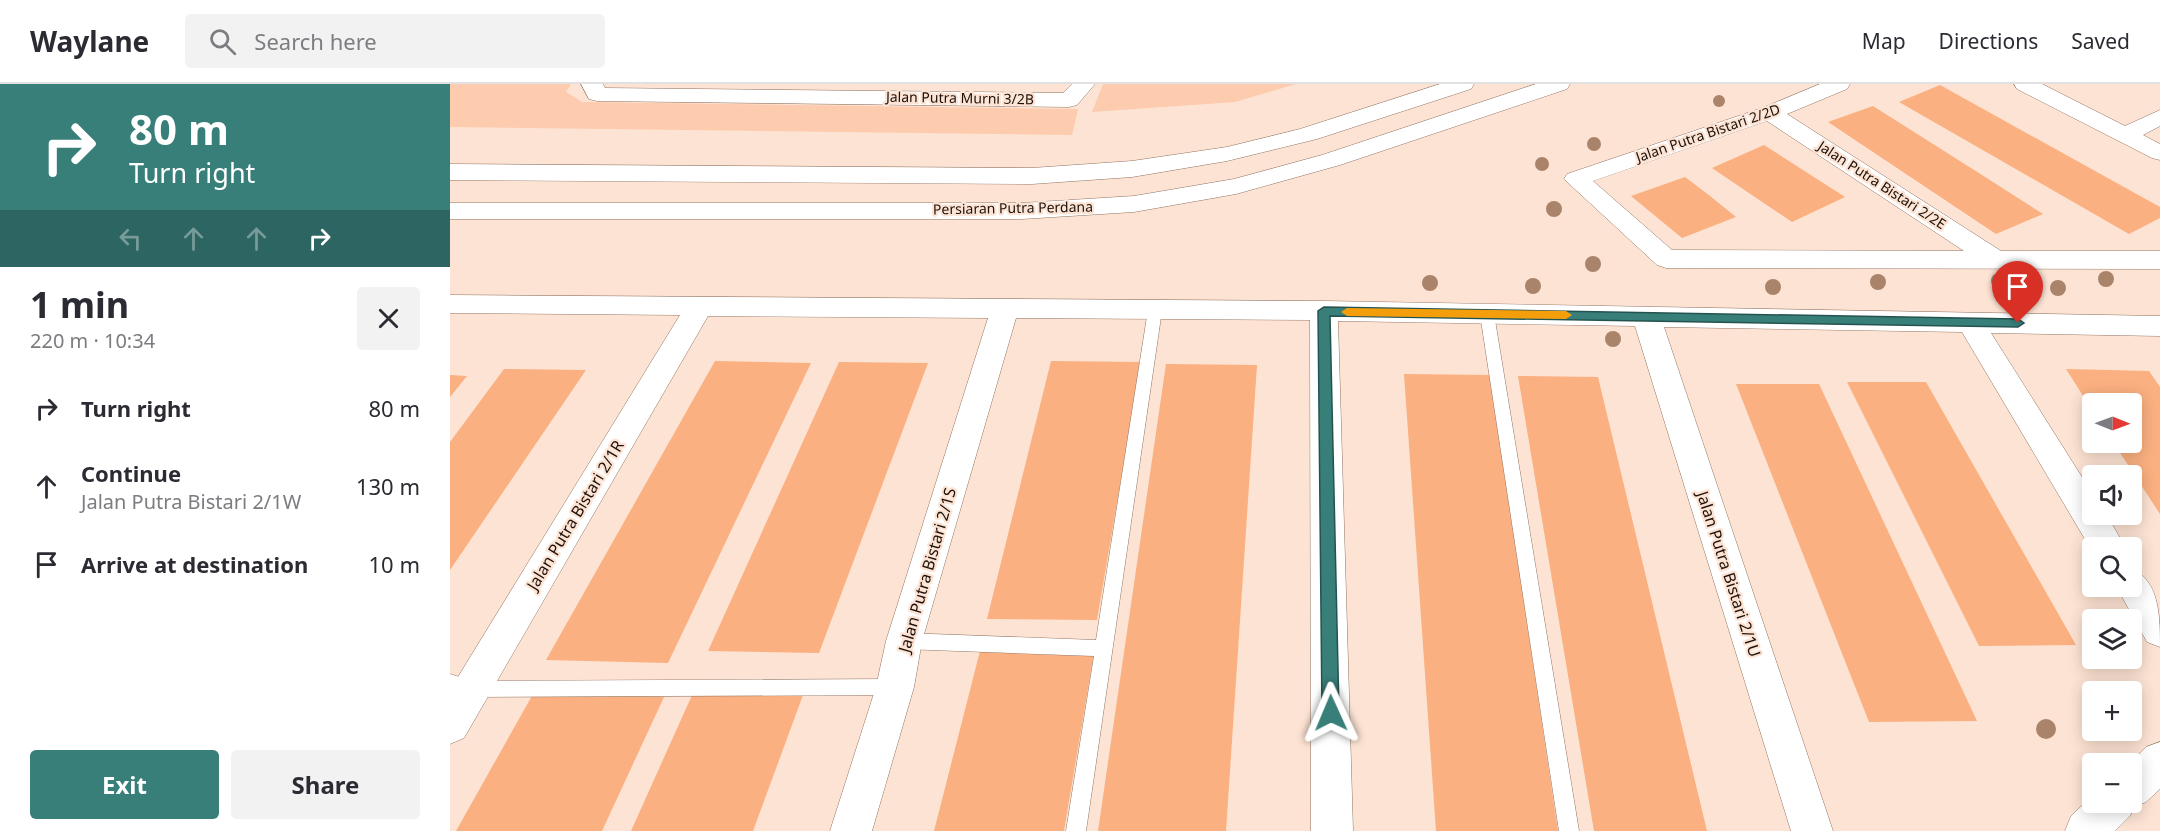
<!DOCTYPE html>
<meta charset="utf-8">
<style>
body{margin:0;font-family:"Noto Sans",sans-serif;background:#f2f2f3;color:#2b2b33;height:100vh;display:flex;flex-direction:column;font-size:22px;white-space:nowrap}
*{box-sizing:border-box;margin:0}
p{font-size:20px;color:#7c7c81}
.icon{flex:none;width:33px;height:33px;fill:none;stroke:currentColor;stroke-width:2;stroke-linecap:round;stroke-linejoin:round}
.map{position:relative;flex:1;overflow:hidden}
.panel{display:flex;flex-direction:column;background:#fff;width:450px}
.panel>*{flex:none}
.top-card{background:#387f7a;color:#fff;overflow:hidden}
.needle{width:39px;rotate:91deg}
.fabs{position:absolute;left:1632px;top:309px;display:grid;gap:12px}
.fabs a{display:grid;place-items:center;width:60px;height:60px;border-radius:6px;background:#fff;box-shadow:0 3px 15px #0003;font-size:30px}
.pin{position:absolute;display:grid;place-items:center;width:51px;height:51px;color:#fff;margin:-62px -26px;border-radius:50% 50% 50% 0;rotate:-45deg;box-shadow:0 0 6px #0007}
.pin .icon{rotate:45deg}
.me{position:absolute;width:66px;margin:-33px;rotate:359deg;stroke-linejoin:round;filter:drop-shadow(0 0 4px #0008)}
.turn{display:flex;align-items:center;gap:21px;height:126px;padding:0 30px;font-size:27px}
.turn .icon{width:78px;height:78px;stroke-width:2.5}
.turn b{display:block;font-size:42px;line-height:51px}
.lanes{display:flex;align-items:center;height:57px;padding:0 30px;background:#0003;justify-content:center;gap:30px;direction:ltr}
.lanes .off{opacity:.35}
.round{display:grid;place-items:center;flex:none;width:63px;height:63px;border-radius:6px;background:#f2f2f3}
.headline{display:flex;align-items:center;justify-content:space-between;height:102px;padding:0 30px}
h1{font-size:36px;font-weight:700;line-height:45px}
.cta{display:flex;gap:12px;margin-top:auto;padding:12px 30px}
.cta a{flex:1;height:69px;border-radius:6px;background:#387f7a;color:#fff;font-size:24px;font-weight:700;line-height:69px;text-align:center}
.cta a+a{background:#f2f2f3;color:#2b2b33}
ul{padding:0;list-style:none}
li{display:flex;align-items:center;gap:18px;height:78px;padding:0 30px}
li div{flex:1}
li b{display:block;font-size:22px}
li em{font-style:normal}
header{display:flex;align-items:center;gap:36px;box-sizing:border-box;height:84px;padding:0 30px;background:#fff;border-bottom:2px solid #e1e1e2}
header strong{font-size:28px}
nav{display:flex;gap:33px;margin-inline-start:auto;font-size:21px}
.search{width:420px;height:54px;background:#f2f2f3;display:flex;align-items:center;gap:15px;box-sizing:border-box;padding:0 21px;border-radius:6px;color:#7c7c81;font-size:22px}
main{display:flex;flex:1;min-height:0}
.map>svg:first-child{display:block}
.green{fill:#fdcbad}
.building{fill:#fab080}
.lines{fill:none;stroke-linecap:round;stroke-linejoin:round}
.lane-casing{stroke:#917463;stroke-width:1}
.street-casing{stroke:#917463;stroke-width:1}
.secondary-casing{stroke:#917463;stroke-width:1}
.lane{fill:#fff;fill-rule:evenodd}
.street{fill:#fff;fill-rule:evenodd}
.secondary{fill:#fff;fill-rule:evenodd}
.tree{fill:#aa846a}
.route{fill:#387f7a;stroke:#24534f;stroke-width:1.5}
.slow{fill:#f59e0b}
.labels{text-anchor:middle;stroke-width:4.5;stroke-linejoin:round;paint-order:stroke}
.far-street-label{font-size:14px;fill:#1c110a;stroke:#fde3d3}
.street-label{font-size:16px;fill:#1c110a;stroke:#fde3d3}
</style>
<header>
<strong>Waylane</strong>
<div class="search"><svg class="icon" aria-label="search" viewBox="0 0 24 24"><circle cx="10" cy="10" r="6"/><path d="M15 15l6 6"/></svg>Search here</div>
<nav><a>Map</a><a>Directions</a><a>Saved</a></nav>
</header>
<main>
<section class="panel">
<div class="top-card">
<div class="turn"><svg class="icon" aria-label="right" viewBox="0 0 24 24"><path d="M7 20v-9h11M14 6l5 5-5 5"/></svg><div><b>80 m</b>Turn right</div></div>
<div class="lanes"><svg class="icon off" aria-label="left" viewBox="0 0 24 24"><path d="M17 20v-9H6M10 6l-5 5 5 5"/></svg><svg class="icon off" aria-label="ahead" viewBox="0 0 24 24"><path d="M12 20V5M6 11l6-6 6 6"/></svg><svg class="icon off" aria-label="ahead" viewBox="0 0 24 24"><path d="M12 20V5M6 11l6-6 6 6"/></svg><svg class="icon" aria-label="right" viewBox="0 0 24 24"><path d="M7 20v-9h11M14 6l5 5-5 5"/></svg></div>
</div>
<div class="headline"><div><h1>1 min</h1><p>220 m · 10:34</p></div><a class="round"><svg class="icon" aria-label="close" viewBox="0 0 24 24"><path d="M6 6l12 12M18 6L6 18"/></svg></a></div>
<ul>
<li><svg class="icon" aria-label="right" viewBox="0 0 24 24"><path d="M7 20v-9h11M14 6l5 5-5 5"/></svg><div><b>Turn right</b></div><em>80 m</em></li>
<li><svg class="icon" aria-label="ahead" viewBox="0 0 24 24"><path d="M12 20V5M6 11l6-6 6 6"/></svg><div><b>Continue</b><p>Jalan Putra Bistari 2/1W</p></div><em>130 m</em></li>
<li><svg class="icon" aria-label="arrive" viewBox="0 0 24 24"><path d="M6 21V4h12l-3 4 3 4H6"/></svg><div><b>Arrive at destination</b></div><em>10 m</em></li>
</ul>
<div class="cta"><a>Exit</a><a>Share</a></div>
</section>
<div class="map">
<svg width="1710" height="747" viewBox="0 0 1710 747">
<rect width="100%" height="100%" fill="#fde3d3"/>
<g class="green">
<polygon points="0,0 121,0 116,8 132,18 628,25 622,51 0,43"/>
<polygon points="653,0 846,0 785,18 642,28"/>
</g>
<g class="building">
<polygon points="1490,1 1710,123 1710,134 1679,150 1449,18"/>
<polygon points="1423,22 1532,91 1593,130 1546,150 1378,38"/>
<polygon points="1314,61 1367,95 1395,113 1342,138 1262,84"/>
<polygon points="1235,93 1260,112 1286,133 1232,154 1181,112"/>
<polygon points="265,277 361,279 218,579 96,576"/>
<polygon points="601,277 691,278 647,536 537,535"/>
<polygon points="389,278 478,279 369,569 258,567"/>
<polygon points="716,280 807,281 776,747 648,747"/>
<polygon points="54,285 136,286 0,486 0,358"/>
<polygon points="1616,285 1699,287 1710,303 1710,430 1663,358 1682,358 1682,320 1642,320 1642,326"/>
<polygon points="954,290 1040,291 1108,747 986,747"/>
<polygon points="0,291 17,292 0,313"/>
<polygon points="1068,292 1148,293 1257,747 1144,747"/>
<polygon points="1397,298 1476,298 1626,561 1529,562"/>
<polygon points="1286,300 1369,300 1527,637 1419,638"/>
<polygon points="530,567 644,569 614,747 484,747"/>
<polygon points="243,609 353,611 303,747 181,747"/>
<polygon points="83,610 214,613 152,747 6,747"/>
</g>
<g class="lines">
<defs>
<g id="lane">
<polygon points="705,221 712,226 636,747 616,747 644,572 454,565 448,563 445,557 448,551 454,549 646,556 698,226"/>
<polygon points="1037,225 1044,230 1129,747 1109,747 1030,230"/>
<polygon points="0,590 22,597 445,595 451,597 454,603 451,609 445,611 22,613 0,606"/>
</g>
<g id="street">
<polygon points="131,0 153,0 155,4 613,9 622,0 645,0 627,21 619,23 147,17 139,15"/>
<path d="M1370 0H1400L1397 5 1337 30 1551 167H1710V185L1216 184 1207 181 1114 95 1117 90 1312 24ZM1317 37 1514 167 1222 166 1143 97Z"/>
<polygon points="1564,0 1592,0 1675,42 1710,26 1710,42 1693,51 1710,60 1710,76 1702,74 1567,5"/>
<polygon points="0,211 874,217 1710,232 1710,252 1541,249 1642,409 1642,430 1656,430 1676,464 1642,464 1642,467 1512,248 1214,243 1383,747 1341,747 1185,242 888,237 903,747 861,747 860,236 566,234 472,557 464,603 422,747 380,747 426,603 436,557 538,234 258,232 14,654 0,660 0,606 230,231 0,229"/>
<path d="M1682 485C1710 497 1710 534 1710 563L1697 558 1666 502H1682Z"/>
<polygon points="1710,658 1710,705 1696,718 1684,723 1680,732 1665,747 1615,747 1621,732 1642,712 1642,718 1682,718 1682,680 1679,680 1696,663"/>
</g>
<g id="secondary">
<polygon points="990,0 1024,0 1021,5 867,55 777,77 682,93 582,100 0,96 0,80 582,84 682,77 777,63 850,45"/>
<polygon points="1086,0 1120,0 1117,5 890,81 786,110 684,128 572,135 0,135 0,119 572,119 684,112 784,95 872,71"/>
</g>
</defs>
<use href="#lane" class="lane-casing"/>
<use href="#street" class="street-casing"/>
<use href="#secondary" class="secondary-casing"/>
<use href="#lane" class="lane"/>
<use href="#street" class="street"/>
<use href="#secondary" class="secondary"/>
</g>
<g class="tree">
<circle cx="1269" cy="17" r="6"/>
<circle cx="1144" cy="60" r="7"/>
<circle cx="1092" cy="80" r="7"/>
<circle cx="1104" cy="125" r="8"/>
<circle cx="1143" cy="180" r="8"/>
<circle cx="1656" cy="195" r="8"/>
<circle cx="1549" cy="197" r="8"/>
<circle cx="1428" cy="198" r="8"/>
<circle cx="980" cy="199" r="8"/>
<circle cx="1083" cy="202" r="8"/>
<circle cx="1323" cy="203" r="8"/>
<circle cx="1608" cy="204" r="8"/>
<circle cx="1163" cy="255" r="8"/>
<circle cx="1596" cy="645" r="10"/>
</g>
<polygon class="route" points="874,223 1568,235 1574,239 1568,243 880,232 889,629 887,635 881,637 875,635 872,629 868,227"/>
<polygon class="slow" points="897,224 1116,227 1122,231 1116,235 897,232 891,228"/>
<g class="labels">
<g class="far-street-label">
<text transform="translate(510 14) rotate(1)" y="5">Jalan Putra Murni 3/2B</text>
<text transform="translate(1258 49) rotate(-19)" y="5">Jalan Putra Bistari 2/2D</text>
<text transform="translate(1432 101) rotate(33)" y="5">Jalan Putra Bistari 2/2E</text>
<text transform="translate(563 124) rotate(-1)" y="5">Persiaran Putra Perdana</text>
</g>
<g class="street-label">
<text transform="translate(125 431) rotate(-59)" y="6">Jalan Putra Bistari 2/1R</text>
<text transform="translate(477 486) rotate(-74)" y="6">Jalan Putra Bistari 2/1S</text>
<text transform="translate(1279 490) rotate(72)" y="6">Jalan Putra Bistari 2/1U</text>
</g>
</g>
</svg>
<div class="fabs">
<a><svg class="needle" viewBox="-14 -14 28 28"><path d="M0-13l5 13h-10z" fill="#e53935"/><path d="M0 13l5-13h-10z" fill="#7c7c81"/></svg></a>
<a><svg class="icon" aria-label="sound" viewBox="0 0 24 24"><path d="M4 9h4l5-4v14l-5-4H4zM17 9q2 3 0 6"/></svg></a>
<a><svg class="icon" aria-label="search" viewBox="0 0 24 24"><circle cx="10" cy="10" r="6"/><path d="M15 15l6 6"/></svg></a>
<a><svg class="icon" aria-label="layers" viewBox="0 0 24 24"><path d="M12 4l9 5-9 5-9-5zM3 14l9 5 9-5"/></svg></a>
<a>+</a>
<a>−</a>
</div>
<div class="pin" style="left:1568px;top:239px;background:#d93025"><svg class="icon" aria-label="arrive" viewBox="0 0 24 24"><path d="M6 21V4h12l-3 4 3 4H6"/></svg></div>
<svg class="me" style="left:881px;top:629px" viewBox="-20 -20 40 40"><path d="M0-17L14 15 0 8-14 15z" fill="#387f7a" stroke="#fff" stroke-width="4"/></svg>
</div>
</main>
